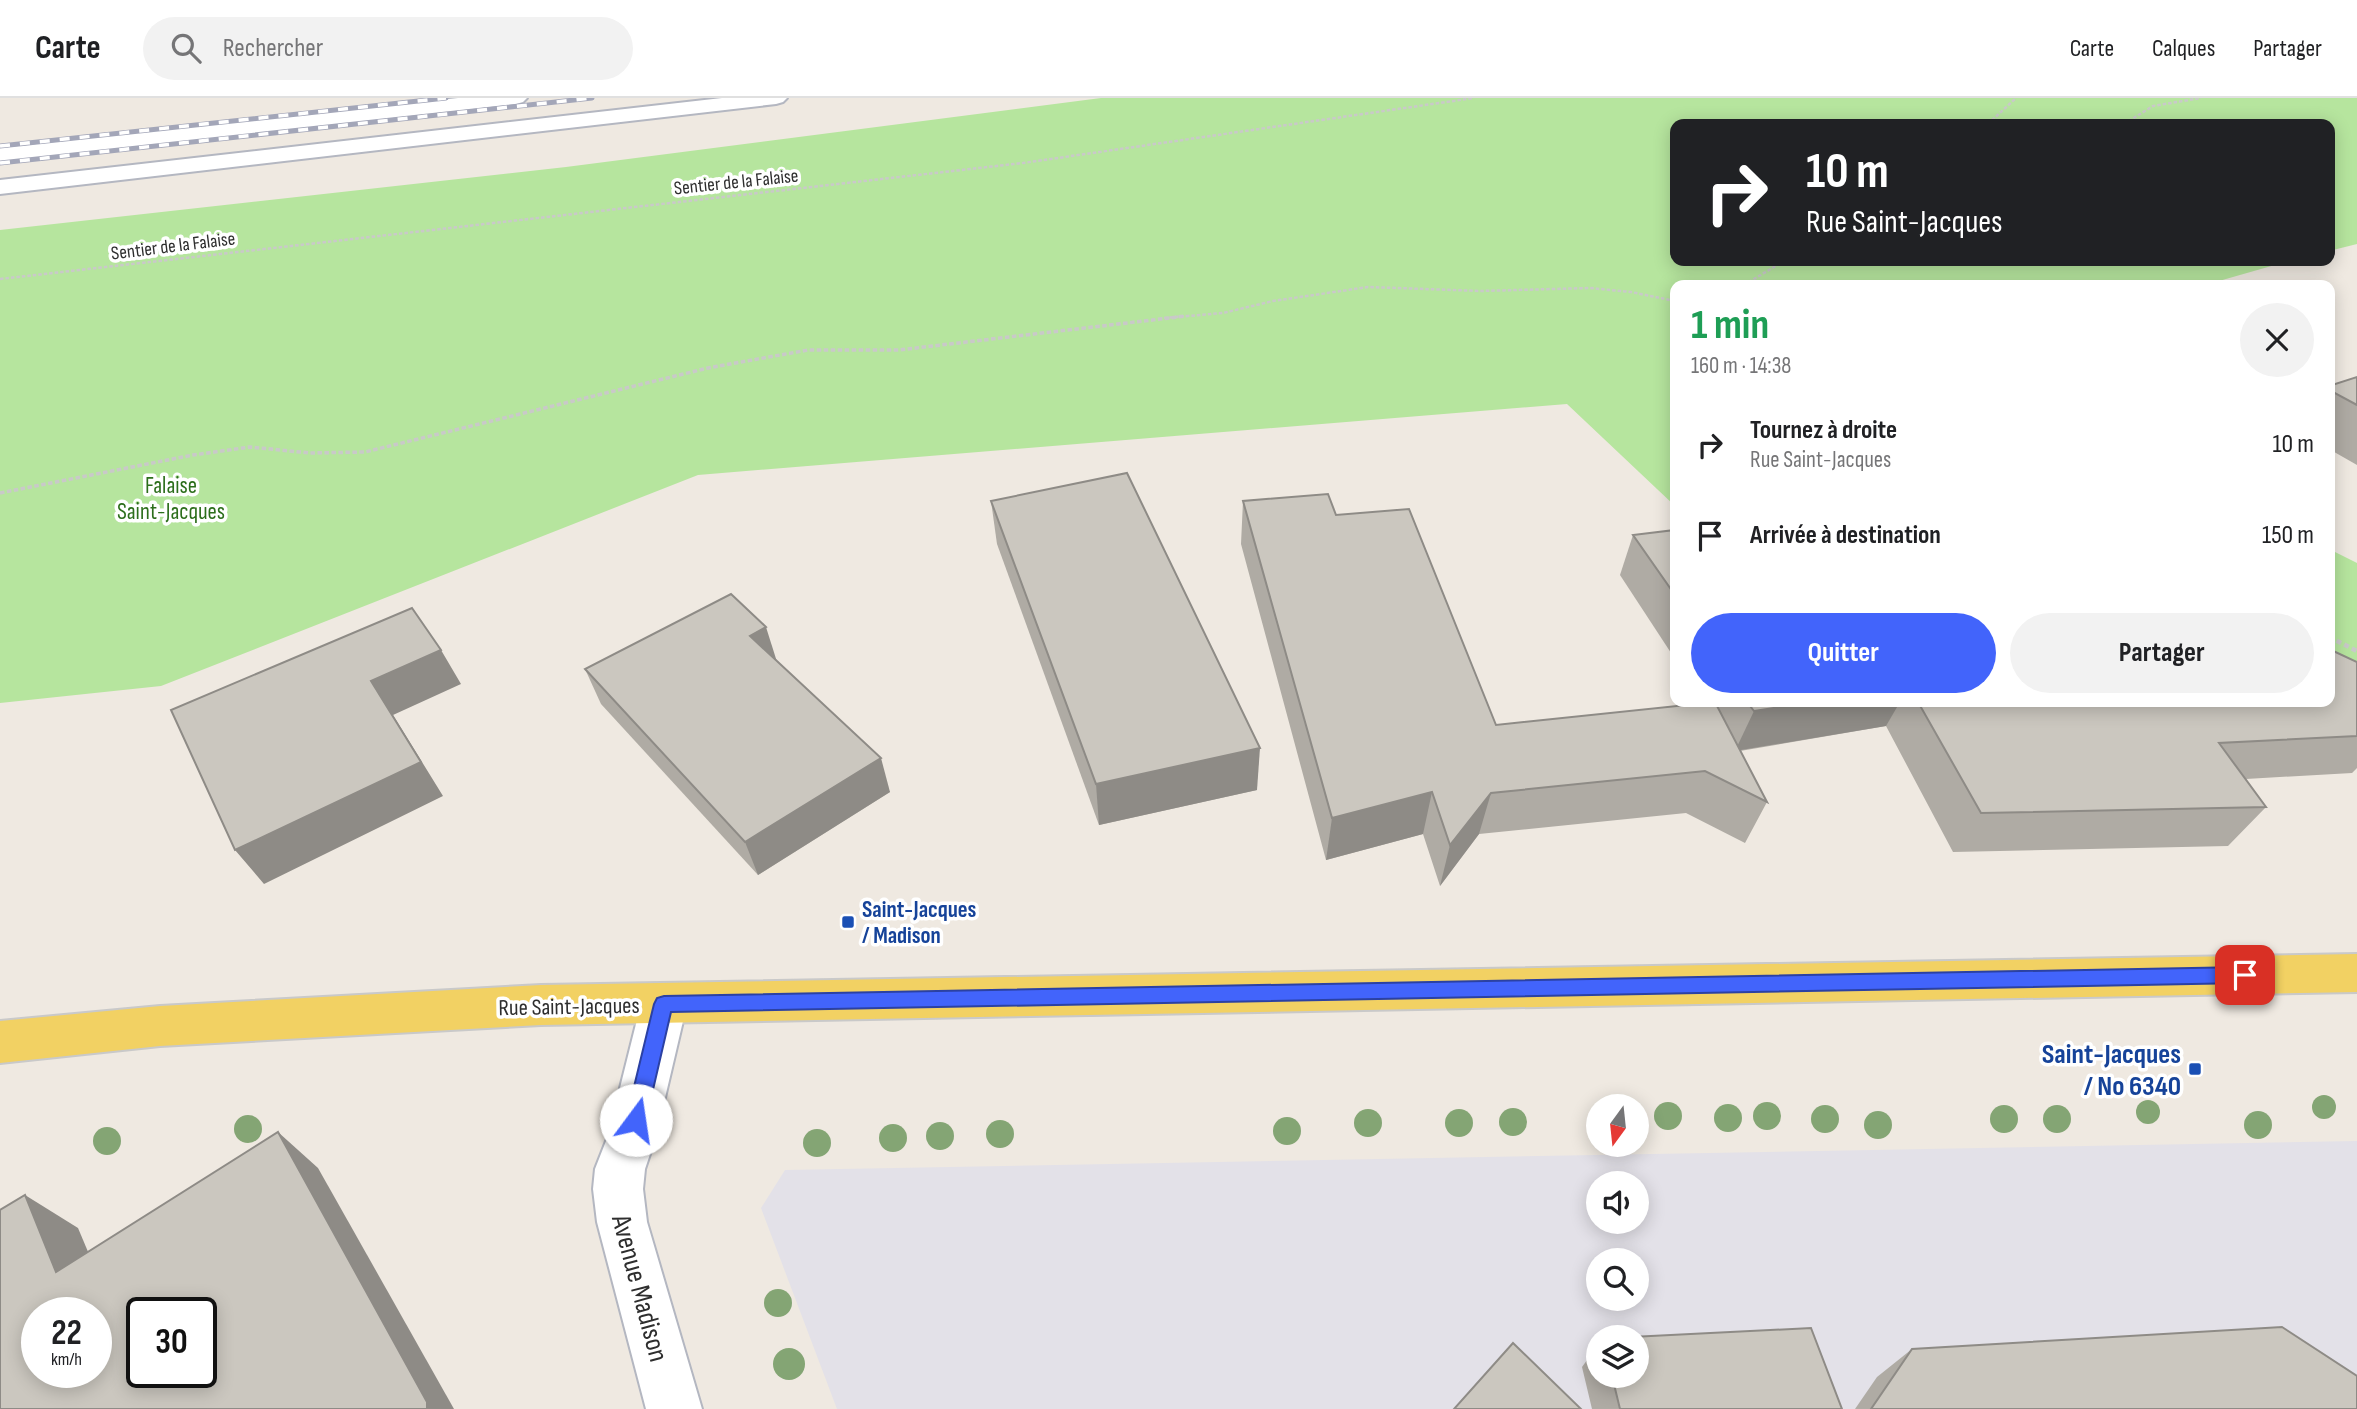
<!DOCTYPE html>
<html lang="fr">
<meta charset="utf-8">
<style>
body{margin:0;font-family:"Sofia Sans Condensed",sans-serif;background:#f2f2f2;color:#202124;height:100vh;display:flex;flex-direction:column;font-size:26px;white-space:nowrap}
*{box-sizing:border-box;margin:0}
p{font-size:23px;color:#757577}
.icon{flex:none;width:38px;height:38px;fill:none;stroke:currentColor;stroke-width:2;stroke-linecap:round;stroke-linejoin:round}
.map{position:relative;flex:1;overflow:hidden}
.side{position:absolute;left:1670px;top:182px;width:665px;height:427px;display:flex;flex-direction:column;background:#fff;border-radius:14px;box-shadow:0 4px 18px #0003}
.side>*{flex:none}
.hud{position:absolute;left:1670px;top:21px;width:665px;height:147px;border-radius:14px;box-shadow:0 4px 18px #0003;background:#202124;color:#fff;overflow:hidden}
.needle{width:46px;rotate:195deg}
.tools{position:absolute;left:1586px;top:996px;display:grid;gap:14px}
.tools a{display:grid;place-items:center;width:63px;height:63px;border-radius:50%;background:#fff;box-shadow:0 4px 18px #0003;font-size:35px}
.speed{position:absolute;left:21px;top:1199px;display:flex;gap:14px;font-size:35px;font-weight:700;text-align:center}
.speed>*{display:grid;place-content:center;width:91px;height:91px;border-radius:50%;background:#fff;box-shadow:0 4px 18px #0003;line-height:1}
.speed small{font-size:18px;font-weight:400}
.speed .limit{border:4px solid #111;border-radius:10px;background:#fff;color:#111}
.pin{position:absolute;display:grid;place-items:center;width:60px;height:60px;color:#fff;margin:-30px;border-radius:14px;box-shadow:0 4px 10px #0006}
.me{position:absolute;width:77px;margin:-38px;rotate:14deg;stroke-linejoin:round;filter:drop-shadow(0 0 5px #0008)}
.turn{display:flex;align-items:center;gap:24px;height:147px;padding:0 21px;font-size:32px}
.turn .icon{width:91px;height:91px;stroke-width:2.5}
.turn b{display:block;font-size:49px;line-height:60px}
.round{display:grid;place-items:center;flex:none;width:74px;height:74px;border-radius:37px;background:#f2f2f2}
.head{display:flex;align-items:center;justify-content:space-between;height:119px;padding:0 21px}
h1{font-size:42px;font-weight:700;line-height:52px;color:#1e9e55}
.action{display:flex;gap:14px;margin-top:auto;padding:14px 21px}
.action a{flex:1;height:80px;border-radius:42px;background:#4264fb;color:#fff;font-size:28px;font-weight:700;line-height:80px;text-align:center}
.action a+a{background:#f2f2f2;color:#202124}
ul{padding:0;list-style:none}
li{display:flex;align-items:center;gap:21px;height:91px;padding:0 21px}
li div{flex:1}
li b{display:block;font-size:26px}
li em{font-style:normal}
header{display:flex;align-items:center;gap:42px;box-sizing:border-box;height:98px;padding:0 35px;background:#fff;border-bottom:2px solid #e0e0e0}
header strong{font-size:33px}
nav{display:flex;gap:38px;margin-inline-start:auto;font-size:24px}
.search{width:490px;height:63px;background:#f2f2f2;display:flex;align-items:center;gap:18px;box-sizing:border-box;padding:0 24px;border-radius:38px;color:#757577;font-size:26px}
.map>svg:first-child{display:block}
.industrial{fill:#e3e1e8;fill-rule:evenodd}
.green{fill:#b6e59e}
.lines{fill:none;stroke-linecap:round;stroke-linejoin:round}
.minor-casing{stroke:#b4b7c1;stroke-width:4}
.major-casing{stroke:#c9c9c9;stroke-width:4}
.path-far2{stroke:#c9c9c9;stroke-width:2.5;stroke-dasharray:3.5 2;stroke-linecap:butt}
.path-far1{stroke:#c9c9c9;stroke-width:3.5;stroke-dasharray:4.5 2.5;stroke-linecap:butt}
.path{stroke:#c9c9c9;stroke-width:4.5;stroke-dasharray:5 3.5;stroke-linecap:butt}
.minor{fill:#fff;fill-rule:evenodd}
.major{fill:#f2d163;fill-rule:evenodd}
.rail-casing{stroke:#a3a6b8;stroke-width:5}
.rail{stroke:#fff;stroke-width:3.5;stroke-dasharray:10;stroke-linecap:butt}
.tree{fill:#84a574}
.wall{fill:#afaba4}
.shaded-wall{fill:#8e8b86}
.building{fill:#cbc7bf;stroke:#8e8b86;stroke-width:2;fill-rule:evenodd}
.route{fill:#4264fb;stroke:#2b41a3;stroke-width:2}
.transit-dot{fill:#1a4fb4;stroke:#fff;stroke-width:2.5}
.labels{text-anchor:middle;stroke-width:7;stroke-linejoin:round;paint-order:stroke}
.far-street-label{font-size:19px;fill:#2e2e2e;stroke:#fff}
.park-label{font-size:23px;fill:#2c6e1b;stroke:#fff}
.transit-label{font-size:23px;font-weight:bold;fill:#164399;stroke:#fff;text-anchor:start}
.street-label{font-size:23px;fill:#2e2e2e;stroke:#fff}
.near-transit-label{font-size:28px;font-weight:bold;fill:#164399;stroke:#fff;text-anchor:end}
.near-street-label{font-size:28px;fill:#2e2e2e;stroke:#fff}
</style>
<header>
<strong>Carte</strong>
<div class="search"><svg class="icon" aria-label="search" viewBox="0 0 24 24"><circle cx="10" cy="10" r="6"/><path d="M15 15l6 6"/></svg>Rechercher</div>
<nav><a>Carte</a><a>Calques</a><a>Partager</a></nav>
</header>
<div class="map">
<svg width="2357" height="1311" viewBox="0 0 2357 1311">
<rect width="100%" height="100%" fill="#efe9e1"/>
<path class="industrial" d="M2357 1043V1311H837L761 1110 785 1072ZM1598 1085H1636V1124H1598ZM1598 1162H1636V1200H1598ZM1598 1239H1636V1278H1598Z"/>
<g class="green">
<polygon points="1101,0 2357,0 2357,146 2329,153 2329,26 1675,26 1675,163 2289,163 2205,187 1675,187 1675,408 1567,306 698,377 161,588 0,605 0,132 566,69"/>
<polygon points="2329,451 2357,465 2357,616 2329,603"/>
</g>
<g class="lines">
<defs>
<g id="minor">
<polygon points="458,0 527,0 523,4 516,6 0,64 0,50"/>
<polygon points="722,0 787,0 783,4 776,6 0,96 0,82"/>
<polygon points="664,886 680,892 687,906 656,1038 645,1071 643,1091 647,1124 702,1311 646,1311 597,1124 593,1091 595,1071 608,1038 641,906 648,892"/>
</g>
<polygon id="major" points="2357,856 2357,894 541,927 160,948 0,965 0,923 160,908 541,887"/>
</defs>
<use href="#minor" class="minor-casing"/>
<use href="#major" class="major-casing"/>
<g class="path-far2">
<polyline points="1988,26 2016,0"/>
<polyline points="2124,26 2153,8 2201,0"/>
<polyline points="0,181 1023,65 1474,0"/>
<polyline points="1744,187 1784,163"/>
<polyline points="1164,220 1223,215 1273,203 1368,189 1481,193 1590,190 1631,194 1675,203"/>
</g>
<polyline class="path-far1" points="0,395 193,357 250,349 310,355 365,354 708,270 808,252 899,252 1186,218"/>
<polyline class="path" points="2329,539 2357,553"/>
<use href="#minor" class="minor"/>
<use href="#major" class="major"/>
<defs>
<g id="rail">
<polyline points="0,48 446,0"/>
<polyline points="0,65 592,0"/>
</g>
</defs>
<use href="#rail" class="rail-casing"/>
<use href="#rail" class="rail"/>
</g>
<g class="tree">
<circle cx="2324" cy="1009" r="12"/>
<circle cx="2148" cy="1014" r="12"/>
<circle cx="1668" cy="1018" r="14"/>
<circle cx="1767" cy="1018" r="14"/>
<circle cx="1728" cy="1020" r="14"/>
<circle cx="1825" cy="1021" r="14"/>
<circle cx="2004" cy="1021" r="14"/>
<circle cx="2057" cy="1021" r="14"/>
<circle cx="1513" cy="1024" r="14"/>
<circle cx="1368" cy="1025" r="14"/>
<circle cx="1459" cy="1025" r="14"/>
<circle cx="1878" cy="1027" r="14"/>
<circle cx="2258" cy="1027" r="14"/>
<circle cx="248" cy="1031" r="14"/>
<circle cx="1287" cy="1033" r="14"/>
<circle cx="1000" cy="1036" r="14"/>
<circle cx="940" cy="1038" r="14"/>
<circle cx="893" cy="1040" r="14"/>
<circle cx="107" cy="1043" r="14"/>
<circle cx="817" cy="1045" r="14"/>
<circle cx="778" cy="1205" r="14"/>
<circle cx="789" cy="1266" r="16"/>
</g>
<g class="wall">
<polygon points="2357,279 2357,367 2329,351 2329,288"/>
<polygon points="991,403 1257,692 1099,727 997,446"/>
<polygon points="1243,403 1336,417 1496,627 1704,605 1703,604 2329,604 2357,564 2357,670 2352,675 2246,681 2266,709 2228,748 1953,754 1886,628 1740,653 1767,704 1745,745 1686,715 1479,736 1440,788 1423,736 1326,762 1241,446"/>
<polygon points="1675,432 1675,561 1620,477 1633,437"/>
<polygon points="777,563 890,694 758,777 601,606 585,571"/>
<polygon points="1598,1247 1598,1278 1636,1278 1842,1311 1592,1311 1582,1269"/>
<polygon points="1912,1251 2357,1311 1855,1311 1877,1279"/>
</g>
<g class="shaded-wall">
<polygon points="766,529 777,564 750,538"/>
<polygon points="441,552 461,586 393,617 443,698 264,786 235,752 371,583"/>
<polygon points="1813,604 1900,604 1886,628 1735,653 1754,613"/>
<polygon points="1260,650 1257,692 1099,727 1096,686"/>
<polygon points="881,660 890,694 758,777 745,744"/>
<polygon points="1432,694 1423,736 1326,762 1332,720"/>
<polygon points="1491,695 1479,736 1440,788 1450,747"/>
<polygon points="278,1034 318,1070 454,1311 427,1311"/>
<polygon points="25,1097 78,1130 110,1206 56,1174"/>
</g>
<g class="building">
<polygon points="2357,279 2357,307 2329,292 2329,288"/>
<polygon points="1127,375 1260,650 1096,686 991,403"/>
<polygon points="1328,396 1336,417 1409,411 1496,627 1715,604 1767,704 1705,673 1491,695 1450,747 1432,694 1332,720 1243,403"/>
<polygon points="1675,432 1675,497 1633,437"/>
<polygon points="731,496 766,529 750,538 881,660 745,744 585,571"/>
<polygon points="412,510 441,552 371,583 421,664 235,752 171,612"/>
<polygon points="2329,551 2357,564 2357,638 2219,645 2266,709 1981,715 1918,604 2329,604"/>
<polygon points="1747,604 1813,604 1754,613"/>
<path d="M278 1034 427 1304V1311H0V1112L25 1097 56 1174ZM37 1214H96V1274H37ZM142 1214H201V1274H142Z"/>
<polygon points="2282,1229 2357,1278 2357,1311 1871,1311 1912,1251"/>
<polygon points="1811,1230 1842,1311 1620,1311 1612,1278 1636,1278 1636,1239 1631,1239"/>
<polygon points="1513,1245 1581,1311 1454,1311"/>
</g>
<polygon class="route" points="2245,869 2252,871 2255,877 2252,882 2245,885 671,914 646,1022 643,1029 636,1032 629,1029 626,1022 654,906 657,900 664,898"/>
<g class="transit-dot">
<rect x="841" y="817" width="14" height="14" rx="3.5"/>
<rect x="2188" y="964" width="14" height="14" rx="3.5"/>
</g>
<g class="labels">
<g class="far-street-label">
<text transform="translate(736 83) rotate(-6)" y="7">Sentier de la Falaise</text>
<text transform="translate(173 147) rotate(-7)" y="7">Sentier de la Falaise</text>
</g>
<g class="park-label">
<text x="171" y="395">Falaise<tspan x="171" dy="26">Saint-Jacques</tspan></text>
</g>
<g class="transit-label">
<text x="862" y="819">Saint-Jacques<tspan x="862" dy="26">/ Madison</tspan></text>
</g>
<g class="street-label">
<text transform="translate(569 908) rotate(-1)" y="8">Rue Saint-Jacques</text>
</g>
<g class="near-transit-label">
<text x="2181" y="965">Saint-Jacques<tspan x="2181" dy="32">/ No 6340</tspan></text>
</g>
<g class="near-street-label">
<text transform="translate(641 1190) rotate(75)" y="10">Avenue Madison</text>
</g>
</g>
</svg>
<div class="tools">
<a><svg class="needle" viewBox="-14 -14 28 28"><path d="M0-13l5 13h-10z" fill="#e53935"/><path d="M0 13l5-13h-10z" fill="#757577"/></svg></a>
<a><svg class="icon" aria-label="sound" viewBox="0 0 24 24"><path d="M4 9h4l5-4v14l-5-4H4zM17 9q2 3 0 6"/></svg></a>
<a><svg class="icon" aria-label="search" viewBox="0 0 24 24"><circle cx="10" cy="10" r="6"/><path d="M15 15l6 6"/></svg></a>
<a><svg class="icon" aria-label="layers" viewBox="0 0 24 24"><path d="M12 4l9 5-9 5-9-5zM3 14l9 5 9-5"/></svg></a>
</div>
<div class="speed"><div>22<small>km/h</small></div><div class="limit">30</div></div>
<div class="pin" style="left:2245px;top:877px;background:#d93025"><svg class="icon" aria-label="arrive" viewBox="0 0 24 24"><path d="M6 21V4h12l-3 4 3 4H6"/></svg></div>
<svg class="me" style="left:636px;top:1022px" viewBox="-20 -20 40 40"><circle r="19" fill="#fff"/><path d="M0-13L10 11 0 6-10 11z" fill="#4264fb"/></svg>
<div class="hud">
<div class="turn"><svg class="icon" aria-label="right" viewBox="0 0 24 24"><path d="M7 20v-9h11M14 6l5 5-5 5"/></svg><div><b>10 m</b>Rue Saint-Jacques</div></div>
</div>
<section class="side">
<div class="head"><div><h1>1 min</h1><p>160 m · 14:38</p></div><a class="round"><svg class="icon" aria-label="close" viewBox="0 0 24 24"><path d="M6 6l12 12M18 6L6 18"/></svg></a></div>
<ul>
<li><svg class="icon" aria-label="right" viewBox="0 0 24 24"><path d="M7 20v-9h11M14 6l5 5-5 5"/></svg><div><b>Tournez à droite</b><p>Rue Saint-Jacques</p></div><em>10 m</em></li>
<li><svg class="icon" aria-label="arrive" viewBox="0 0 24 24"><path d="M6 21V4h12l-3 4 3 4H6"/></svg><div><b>Arrivée à destination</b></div><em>150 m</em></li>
</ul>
<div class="action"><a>Quitter</a><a>Partager</a></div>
</section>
</div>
